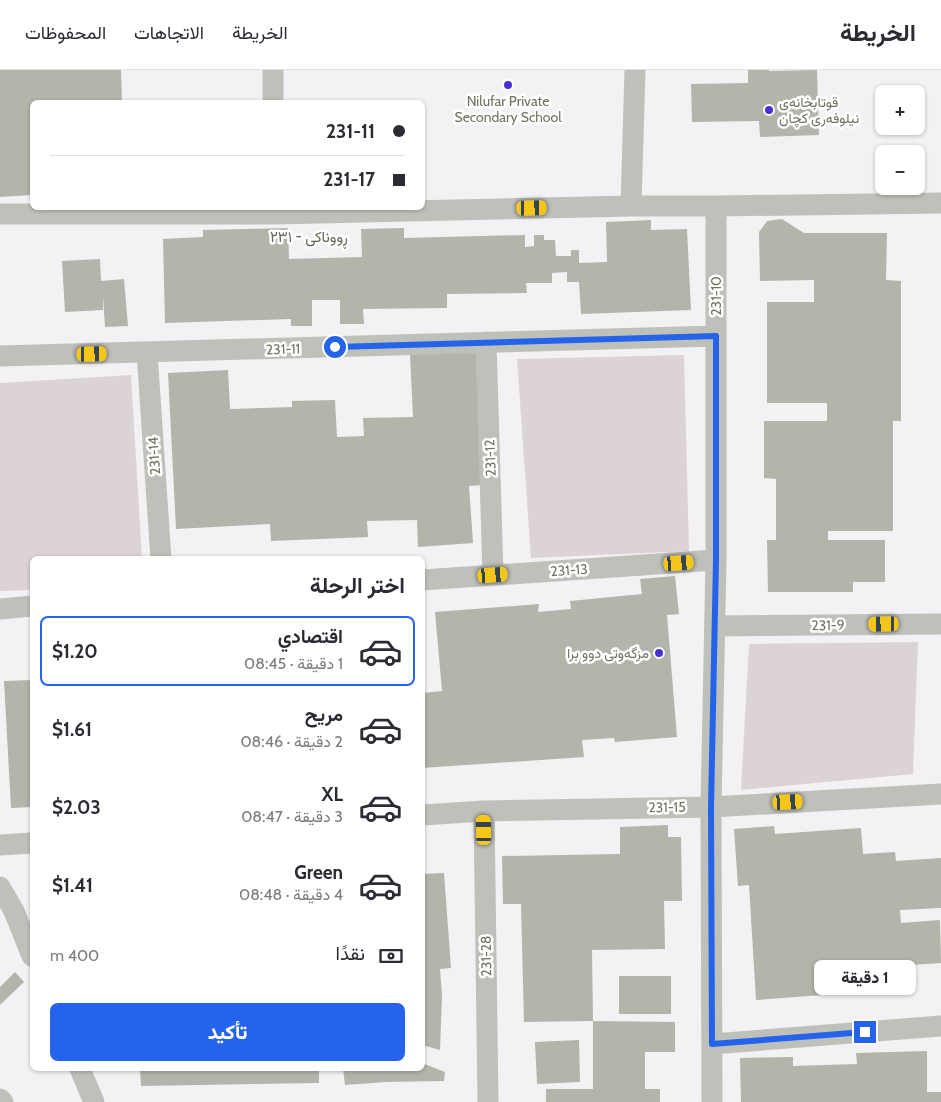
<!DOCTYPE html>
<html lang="ar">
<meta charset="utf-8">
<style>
body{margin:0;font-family:Cabin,Vazirmatn,sans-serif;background:#f7f7f7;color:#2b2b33;direction:rtl;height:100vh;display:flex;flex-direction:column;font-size:19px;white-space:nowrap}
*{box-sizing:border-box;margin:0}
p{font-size:16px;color:#7c7c81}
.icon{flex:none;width:28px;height:28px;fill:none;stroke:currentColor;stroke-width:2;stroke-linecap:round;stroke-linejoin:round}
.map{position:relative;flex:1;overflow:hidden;direction:ltr}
.side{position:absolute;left:30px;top:486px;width:395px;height:515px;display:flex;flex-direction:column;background:#fff;border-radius:8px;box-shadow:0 1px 4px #0004;direction:rtl}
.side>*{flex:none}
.top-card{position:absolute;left:30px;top:30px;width:395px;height:110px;border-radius:8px;box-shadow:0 1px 4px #0004;direction:rtl;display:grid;align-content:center;height:110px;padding:0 20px;background:#fff}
.fabs{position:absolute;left:875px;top:15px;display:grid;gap:10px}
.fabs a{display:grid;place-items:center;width:50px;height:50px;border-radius:8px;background:#fff;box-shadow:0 1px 4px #0004;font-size:25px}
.end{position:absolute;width:22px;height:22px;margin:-11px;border:6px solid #2563eb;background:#fff;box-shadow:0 0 0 2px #fff}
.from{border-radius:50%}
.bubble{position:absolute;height:35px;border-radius:8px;background:#fff;box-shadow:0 1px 4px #0004;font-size:16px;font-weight:800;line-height:35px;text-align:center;direction:rtl}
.car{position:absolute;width:15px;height:30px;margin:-15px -8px;border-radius:6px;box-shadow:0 0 4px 1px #0007;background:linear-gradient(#f5c518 24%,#345 0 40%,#f5c518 0 76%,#345 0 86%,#f5c518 0)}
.top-card b{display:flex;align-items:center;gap:18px;height:48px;font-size:19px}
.top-card b+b{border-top:1px solid #e1e1e2}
.top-card i{width:12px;height:12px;background:#2b2b33}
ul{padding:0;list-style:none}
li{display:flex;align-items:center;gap:15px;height:70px;margin:0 10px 8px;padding:0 10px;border:2px solid transparent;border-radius:8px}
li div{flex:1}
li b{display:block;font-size:19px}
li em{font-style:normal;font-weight:800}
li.current{border-color:#2563eb}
li>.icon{width:45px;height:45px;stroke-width:1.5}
h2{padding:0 20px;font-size:22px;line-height:60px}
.pay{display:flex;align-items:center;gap:12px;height:55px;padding:0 20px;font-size:19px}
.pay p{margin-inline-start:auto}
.action{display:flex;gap:10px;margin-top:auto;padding:10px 20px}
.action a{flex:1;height:58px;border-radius:8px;background:#2563eb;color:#fff;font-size:20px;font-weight:800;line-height:58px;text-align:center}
header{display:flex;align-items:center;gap:30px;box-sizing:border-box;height:70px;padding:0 25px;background:#fff;border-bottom:1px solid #e1e1e2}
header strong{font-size:24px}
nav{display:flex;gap:28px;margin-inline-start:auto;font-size:18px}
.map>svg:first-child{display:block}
.green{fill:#dbd3d7}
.building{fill:#b2b5aa}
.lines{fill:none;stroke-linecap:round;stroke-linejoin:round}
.street{stroke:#bec1b9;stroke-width:21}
.route{stroke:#2563eb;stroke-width:6}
.poi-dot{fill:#4731d5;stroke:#fff;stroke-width:2}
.labels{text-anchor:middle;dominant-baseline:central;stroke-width:5;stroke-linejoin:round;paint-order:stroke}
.poi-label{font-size:14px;fill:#6d755e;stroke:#fff}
.street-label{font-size:14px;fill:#6d755e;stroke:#fff}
.neighbourhood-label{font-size:15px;fill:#5f6653;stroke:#fff}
</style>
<header>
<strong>الخريطة</strong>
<nav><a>الخريطة</a><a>الاتجاهات</a><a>المحفوظات</a></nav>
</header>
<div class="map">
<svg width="941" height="1032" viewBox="0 0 941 1032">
<rect width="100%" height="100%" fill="#f4f1f5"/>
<path class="green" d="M684,285L689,481L531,488L517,289Z
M131,305L142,489H32V520L0,521V313Z
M918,572L913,704L741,720L749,574Z"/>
<path class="building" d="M0,0H121L122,32H32V125L0,127Z
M748,0H769V1L817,0L819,65L760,67L759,51L692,52L691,14L748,13Z
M782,149L804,163H887L886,210L901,211V351H893V461H828V470H885V512H853V522H768L767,470H776V409L764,408V351H827V333H767V232H814V210L760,211L759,162L767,151Z
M651,150V160L687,159L691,240L581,244L579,212H567V202L552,203V213H526L527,223L447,224V238L363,239L364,254H340V230H312V256H291V249L165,253L163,169L203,167V160L288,158L289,189L362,187L361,159L404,158V168L525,165V177L534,176V165H544V170H555L556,186H571V180H579V193L607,192L606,152Z
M100,189L101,211L124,209L128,256L105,257L103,226V240L65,242L62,191Z
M476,281L482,415L469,416L473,473L418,477L417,450L367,451L368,467L271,471L270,454L176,459L168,303L228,300L230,339L292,337V331L335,330L337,367L364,366L363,348L413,347L410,284Z
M675,506L679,544L667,545L677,667L615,672L614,668L582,670L584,687L422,698V623L442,621L435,542L539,534L538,542L571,539L570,531L642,524L640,509Z
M32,610V737L11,738L4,611Z
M668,755V767H681L682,831H664L665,879L592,880L593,951L675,952V982H645V1019H660V1032H546V1019H593V951L524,952L521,834H503L502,786L620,784V757Z
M774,756L775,764L861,758L863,784L895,782L896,791L941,788V838L900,840L901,853L940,850L941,893L834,900L836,924L756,930L749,815L738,816L734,759Z
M444,803L451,898L440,899L442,926L440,980L422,975V804Z
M15,902L24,912L0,935V917Z
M619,906H671V944H619Z
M579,970L580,1012L537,1014L535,972Z
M927,981V1022H941V1032H741L740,988L793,987V996L857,994L856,983Z
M422,993L445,1002L444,1011L386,1012L345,1015L343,999H422Z
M140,999H319V1013L141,1016Z"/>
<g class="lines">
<path class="street" d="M273,0V32
M631,136L635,0
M0,144H274L631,136H716L941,133
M486,272L493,505
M147,283L161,489
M0,286L716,266
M422,510L716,490
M0,539L32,536
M715,556L941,554
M484,741L488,1032
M422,745L484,741L711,737L941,724
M0,775L32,773
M0,817L14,841L32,886
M712,974L941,956
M80,999L94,1032
M0,1029L3,1032
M712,1032L711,737L716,490V136"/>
</g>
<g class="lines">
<path class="route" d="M335,277L716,266V490L711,737L712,974L865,962"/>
</g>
<g class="poi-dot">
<circle cx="508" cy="15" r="5"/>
<circle cx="769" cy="40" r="5"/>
<circle cx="659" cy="583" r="5"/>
</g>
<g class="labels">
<g class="poi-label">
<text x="508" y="31">Nilufar Private<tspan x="508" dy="16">Secondary School</tspan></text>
<text x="779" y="32" text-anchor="start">قوتابخانەی<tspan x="779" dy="16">نیلوفەری کچان</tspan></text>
<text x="649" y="583" text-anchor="end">مزگەوتی دوو برا</text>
</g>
<g class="street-label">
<text transform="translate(716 226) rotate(-90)">231-10</text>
<text transform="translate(283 279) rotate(-2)">231-11</text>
<text transform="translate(154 386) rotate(-94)">231-14</text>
<text transform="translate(490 388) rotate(-92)">231-12</text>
<text transform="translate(569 500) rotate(-4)">231-13</text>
<text transform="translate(828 555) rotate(-1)">231-9</text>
<text transform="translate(667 737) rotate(-1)">231-15</text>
<text transform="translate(486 886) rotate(-91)">231-28</text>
</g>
<g class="neighbourhood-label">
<text x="309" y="167">ڕووناکی - ٢٣١</text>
</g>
</g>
</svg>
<div class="fabs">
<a>+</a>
<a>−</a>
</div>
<i class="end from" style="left:335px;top:277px"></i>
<i class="end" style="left:865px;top:962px"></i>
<div class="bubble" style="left:814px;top:890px;width:102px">1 دقيقة</div>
<i class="car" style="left:532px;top:138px;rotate:89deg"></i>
<i class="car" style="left:92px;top:284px;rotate:89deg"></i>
<i class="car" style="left:679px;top:493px;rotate:86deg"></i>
<i class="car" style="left:493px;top:505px;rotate:86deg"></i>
<i class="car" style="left:884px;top:554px;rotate:269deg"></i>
<i class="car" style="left:788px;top:732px;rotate:87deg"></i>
<i class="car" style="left:484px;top:760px;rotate:359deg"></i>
<div class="top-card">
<b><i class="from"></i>231-11</b>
<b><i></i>231-17</b>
</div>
<section class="side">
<h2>اختر الرحلة</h2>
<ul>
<li class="current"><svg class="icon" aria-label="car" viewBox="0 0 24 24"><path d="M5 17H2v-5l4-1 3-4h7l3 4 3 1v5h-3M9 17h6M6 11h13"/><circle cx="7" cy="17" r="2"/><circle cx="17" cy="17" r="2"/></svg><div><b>اقتصادي</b><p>1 دقيقة · 08:45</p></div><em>$1.20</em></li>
<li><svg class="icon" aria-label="car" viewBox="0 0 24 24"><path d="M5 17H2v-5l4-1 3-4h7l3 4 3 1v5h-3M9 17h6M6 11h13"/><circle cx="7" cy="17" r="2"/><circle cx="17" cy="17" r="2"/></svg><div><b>مريح</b><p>2 دقيقة · 08:46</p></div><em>$1.61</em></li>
<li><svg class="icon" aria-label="car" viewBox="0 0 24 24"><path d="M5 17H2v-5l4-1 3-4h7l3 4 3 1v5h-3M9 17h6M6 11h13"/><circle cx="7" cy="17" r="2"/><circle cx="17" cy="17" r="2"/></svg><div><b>XL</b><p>3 دقيقة · 08:47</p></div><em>$2.03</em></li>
<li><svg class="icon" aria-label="car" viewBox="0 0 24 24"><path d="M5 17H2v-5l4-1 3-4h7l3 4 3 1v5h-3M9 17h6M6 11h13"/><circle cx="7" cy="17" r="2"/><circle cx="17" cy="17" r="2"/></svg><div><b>Green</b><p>4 دقيقة · 08:48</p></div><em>$1.41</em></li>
</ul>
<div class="pay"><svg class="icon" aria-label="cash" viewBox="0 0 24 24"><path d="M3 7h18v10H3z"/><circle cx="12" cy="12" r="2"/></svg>نقدًا<p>400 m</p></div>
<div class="action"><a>تأكيد</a></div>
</section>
</div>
